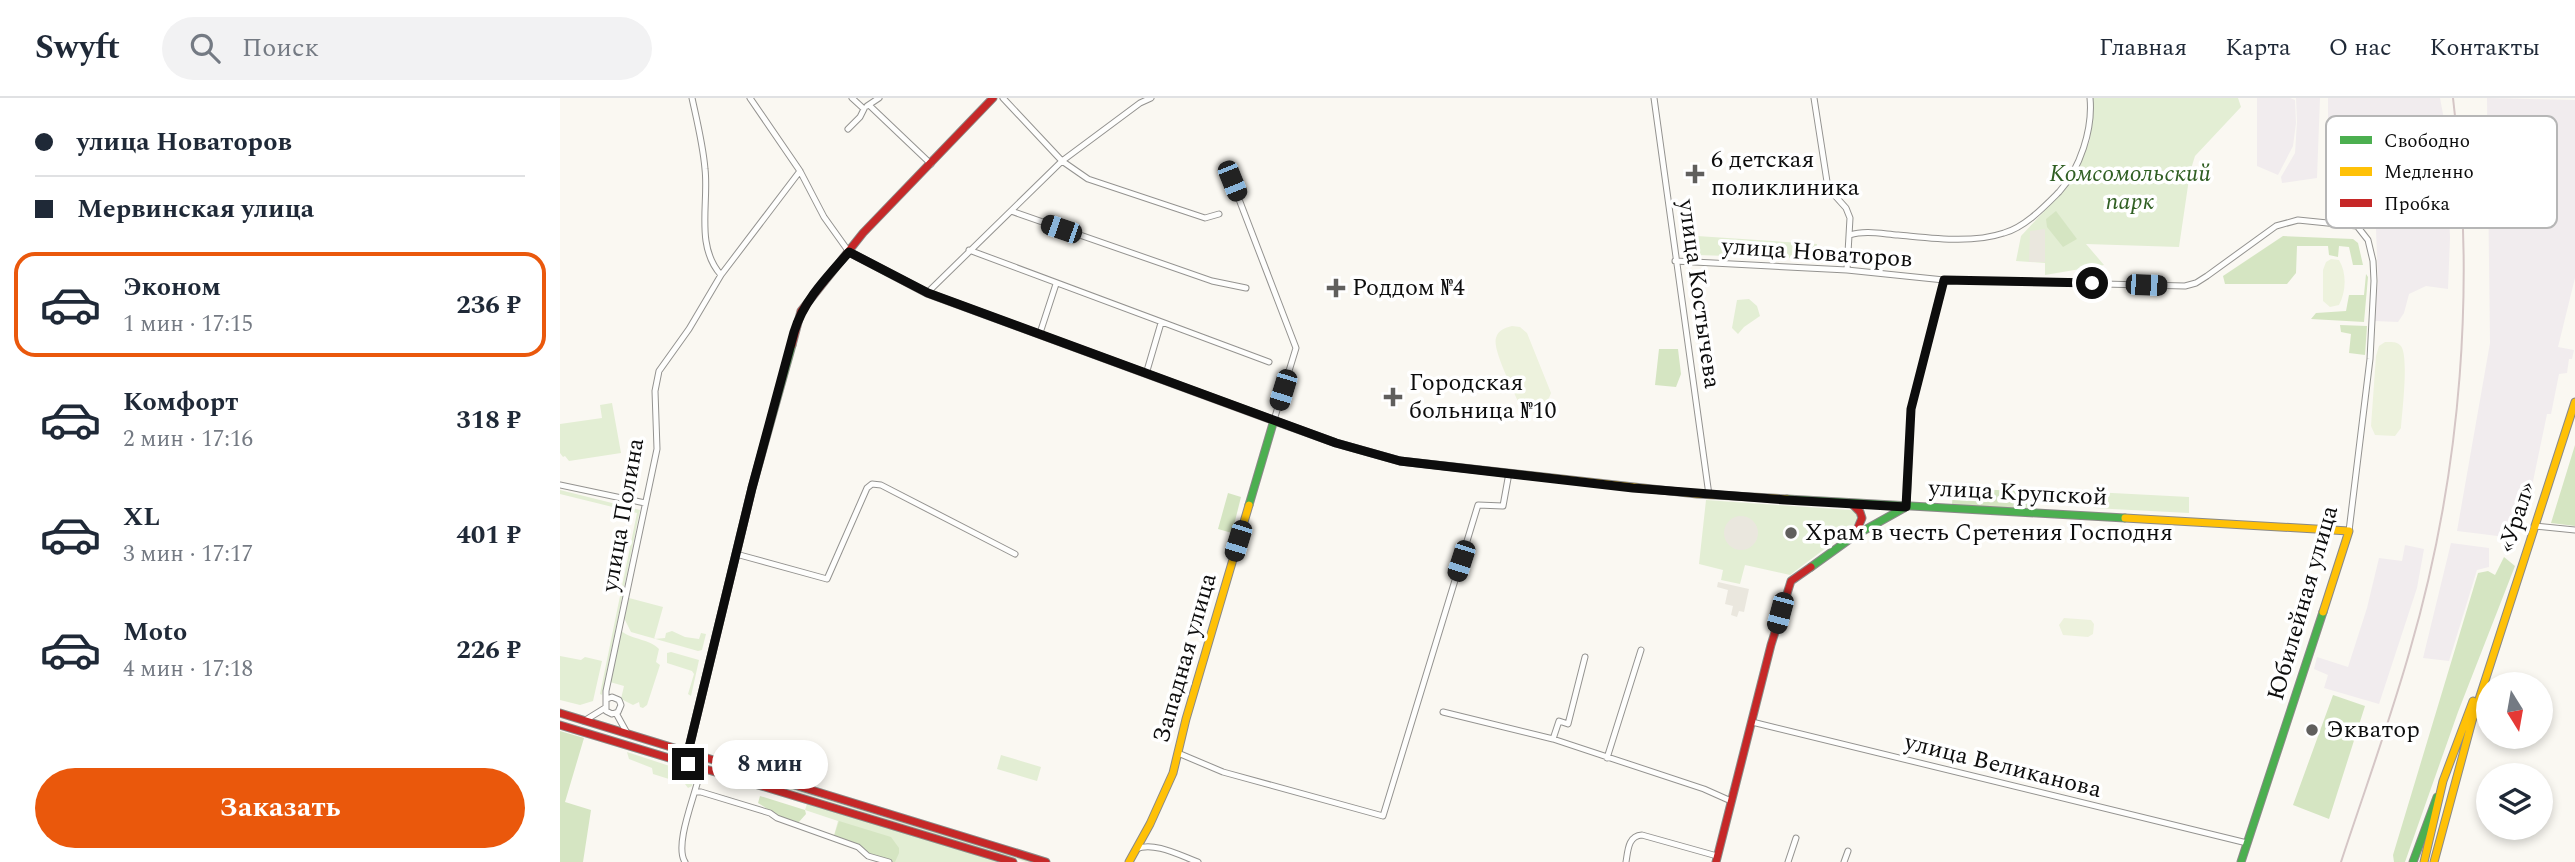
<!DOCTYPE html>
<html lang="ru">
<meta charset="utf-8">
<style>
body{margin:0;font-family:Spectral,serif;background:#f2f2f3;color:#1f2937;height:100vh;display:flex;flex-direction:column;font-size:26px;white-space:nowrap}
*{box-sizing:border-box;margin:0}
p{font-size:23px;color:#747a83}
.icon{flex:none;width:38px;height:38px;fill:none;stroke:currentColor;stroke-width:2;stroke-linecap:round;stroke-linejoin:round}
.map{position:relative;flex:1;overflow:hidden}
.side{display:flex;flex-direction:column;background:#fff;width:560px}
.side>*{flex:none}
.hud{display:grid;align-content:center;height:154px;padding:0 35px;background:#fff}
.needle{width:46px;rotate:169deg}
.controls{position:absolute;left:1916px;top:574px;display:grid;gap:14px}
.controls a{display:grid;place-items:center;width:77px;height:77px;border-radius:50%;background:#fff;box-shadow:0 4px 10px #0003;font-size:35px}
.end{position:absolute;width:32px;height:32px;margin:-16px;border:9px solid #0d0d0d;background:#fff;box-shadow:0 0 0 4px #fff}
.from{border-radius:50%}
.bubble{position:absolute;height:49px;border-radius:24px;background:#fff;box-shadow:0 4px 10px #0003;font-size:23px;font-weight:700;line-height:49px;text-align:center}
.car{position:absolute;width:21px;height:42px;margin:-21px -10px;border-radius:9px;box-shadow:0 0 5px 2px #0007;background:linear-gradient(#222 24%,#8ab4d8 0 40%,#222 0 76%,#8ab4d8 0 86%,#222 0)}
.hud b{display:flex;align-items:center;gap:24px;height:66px;font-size:26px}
.hud b+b{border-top:2px solid #e0e1e3}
.hud i{width:18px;height:18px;background:#1f2937}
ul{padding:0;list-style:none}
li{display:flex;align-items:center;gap:21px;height:105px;margin:0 14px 10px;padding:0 21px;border:4px solid transparent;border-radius:21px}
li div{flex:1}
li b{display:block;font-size:26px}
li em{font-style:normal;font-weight:700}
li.selected{border-color:#ea580c}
li>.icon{width:63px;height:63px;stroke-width:1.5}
.primary-button{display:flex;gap:14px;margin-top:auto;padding:14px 35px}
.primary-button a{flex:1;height:80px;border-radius:42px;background:#ea580c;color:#fff;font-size:28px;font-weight:700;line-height:80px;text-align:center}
header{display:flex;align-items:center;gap:42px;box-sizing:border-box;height:98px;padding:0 35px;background:#fff;border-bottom:2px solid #e0e1e3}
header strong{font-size:33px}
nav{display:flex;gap:38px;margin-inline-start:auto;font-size:24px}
.search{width:490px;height:63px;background:#f2f2f3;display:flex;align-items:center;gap:18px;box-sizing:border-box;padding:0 24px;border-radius:38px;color:#747a83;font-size:26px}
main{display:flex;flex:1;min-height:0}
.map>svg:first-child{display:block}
.industrial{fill:#f1ecee}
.green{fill:#e3eed4}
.forest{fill:#d5e5c2}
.pitch{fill:#edf2dd}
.plaza{fill:#eae7de}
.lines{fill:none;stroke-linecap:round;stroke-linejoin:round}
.street-casing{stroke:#949390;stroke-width:7}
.fast-casing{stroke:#8a8987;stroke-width:9}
.slow-casing{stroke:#8a8987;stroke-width:9}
.jam-casing{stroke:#8a8987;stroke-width:9}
.street{stroke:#fefefd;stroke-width:5}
.fast{stroke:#4caf50;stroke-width:7}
.slow{stroke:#ffc107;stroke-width:7}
.jam{stroke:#c62828;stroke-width:7}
.rail{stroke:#d5c6c6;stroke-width:2}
.route{stroke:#0d0d0d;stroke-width:9}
.poi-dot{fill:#605f5d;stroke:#fff;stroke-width:2.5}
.labels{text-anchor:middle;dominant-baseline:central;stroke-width:7;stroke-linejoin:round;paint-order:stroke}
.poi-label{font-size:24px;fill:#0d0d0d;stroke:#fff;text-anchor:start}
.park-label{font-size:24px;font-style:italic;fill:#305f23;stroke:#fff}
.street-label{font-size:24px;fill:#0d0d0d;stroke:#fff}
.key{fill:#fff;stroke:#b6b6b6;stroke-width:2}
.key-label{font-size:19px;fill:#0d0d0d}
</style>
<header>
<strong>Swyft</strong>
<div class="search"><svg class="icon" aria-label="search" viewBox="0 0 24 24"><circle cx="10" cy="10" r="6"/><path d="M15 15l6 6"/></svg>Поиск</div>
<nav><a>Главная</a><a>Карта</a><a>О нас</a><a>Контакты</a></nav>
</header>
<main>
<section class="side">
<div class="hud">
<b><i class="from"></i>улица Новаторов</b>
<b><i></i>Мервинская улица</b>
</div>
<ul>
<li class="selected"><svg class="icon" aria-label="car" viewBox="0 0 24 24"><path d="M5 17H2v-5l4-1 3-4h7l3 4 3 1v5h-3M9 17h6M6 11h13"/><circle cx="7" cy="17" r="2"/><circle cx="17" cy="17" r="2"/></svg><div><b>Эконом</b><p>1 мин · 17:15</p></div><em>236 ₽</em></li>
<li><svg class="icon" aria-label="car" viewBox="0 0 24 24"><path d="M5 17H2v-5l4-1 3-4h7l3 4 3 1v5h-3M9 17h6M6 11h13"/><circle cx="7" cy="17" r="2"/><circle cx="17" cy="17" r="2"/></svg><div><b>Комфорт</b><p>2 мин · 17:16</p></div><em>318 ₽</em></li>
<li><svg class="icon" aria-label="car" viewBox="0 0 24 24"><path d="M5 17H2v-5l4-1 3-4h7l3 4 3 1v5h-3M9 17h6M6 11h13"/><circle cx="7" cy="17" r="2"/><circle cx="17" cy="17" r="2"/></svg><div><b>XL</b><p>3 мин · 17:17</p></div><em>401 ₽</em></li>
<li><svg class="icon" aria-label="car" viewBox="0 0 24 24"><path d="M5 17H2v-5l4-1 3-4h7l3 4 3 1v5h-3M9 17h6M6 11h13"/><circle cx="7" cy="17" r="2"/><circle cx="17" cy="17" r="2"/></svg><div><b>Moto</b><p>4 мин · 17:18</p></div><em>226 ₽</em></li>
</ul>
<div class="primary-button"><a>Заказать</a></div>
</section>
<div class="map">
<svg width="2015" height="764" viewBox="0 0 2015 764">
<rect width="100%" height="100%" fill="#faf8f2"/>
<path class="industrial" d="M1697,0H1730L1735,2L1736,25L1733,48L1718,77L1697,68Z
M1736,0H1760L1757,80L1722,85L1721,79L1735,55L1737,24Z
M1768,0H1880L1886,32L1890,140L1888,191L1866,188L1849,196L1844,215L1838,224L1814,223L1818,183L1812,29L1768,30Z
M1927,0L2015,2V180L1998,249L2014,252L2012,261H2009L2007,275L1999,276L1991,316H1987L1965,422L1956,432L1954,440L1897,433L1930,245Z
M1891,445L1929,450V469L1917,472L1889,563L1863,560Z
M1845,447L1864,451L1857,490L1819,606L1764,590L1768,577L1754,571L1757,559L1788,569L1807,510L1819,460L1842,463Z"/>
<path class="green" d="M1533,0H1678L1681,9L1635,58L1630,74L1619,149L1526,146L1544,167L1485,177V165L1456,163L1461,138L1512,83L1530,42Z
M1137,138L1257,146L1256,161L1138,157Z
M1189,201L1197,208L1200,218L1184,229L1178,236L1172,230L1177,202Z
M52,305L61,355L9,363L5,358L3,359L0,355V326L42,320L40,307Z
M0,392L80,412L42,597L40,596L77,415L0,396Z
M1533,394L1629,399V415L1533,410Z
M1146,402L1290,412L1295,413L1298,421L1295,428L1230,477L1185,467L1180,486L1161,482L1163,472L1139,466Z
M69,500L103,509L94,541L105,540L106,535L112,533L125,539L139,541L141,535L146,536L142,552L138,553L71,534L64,520Z
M61,533C73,542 90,541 99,551L96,564L100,567L87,607L83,610L80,609L79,604L73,607L61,601L64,588L50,584Z
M111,554L139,562L131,598L128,596L134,576L132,573L107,565V555Z
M0,558L21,562L25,559L42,563L33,603L20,607L0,602Z
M67,654L134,676L132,688L128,690L125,686L93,676L92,670L69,661Z
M441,657L481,669L477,683L437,671Z
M136,662L472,764H466Z
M247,706L444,764H329L273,741L278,723L245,712Z"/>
<path class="forest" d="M1496,113L1517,141L1503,149L1487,129L1486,121Z
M1723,138L1793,141L1798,145L1803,167H1793L1789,149L1779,148L1778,159L1769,157L1768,148H1737L1736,175L1727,186H1665L1663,178Z
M1806,176L1808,179L1804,224L1751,221L1756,215L1786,213L1789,197H1804Z
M1780,227L1807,228L1805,257L1789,255L1791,236L1781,234Z
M1099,251H1118L1121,276L1116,289L1095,287Z
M2015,347V428L1991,425Z
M1393,390L1477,394L1476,411L1392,407Z
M668,395L681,399L672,435L658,431Z
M1944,459L1955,468L1898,614L1845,764H1834L1833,757L1918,475L1928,473L1935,477Z
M1773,597L1805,608L1769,721L1733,707Z
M0,633L24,640L5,704L31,712L23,764H0Z
M200,698L245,712L246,716L238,725L220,719L198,705Z
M279,723L331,739L339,750V755L335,764H329L273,741Z"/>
<path class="pitch" d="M1771,161L1779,162C1787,175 1786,194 1779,207L1770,209L1763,203V172L1766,164Z
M952,228L960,229L967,235L991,295C986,310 974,315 960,308C955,295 932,252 936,240C938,232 945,230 952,228Z
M1825,244C1831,244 1837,243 1841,248C1849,259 1842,315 1841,330L1835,338L1815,337L1811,328L1816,258L1819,248Z
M1504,520L1531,522L1534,526L1533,536L1528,539L1503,537L1499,527Z"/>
<path class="plaza" d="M1485,131V164H1469L1470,133Z
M1164 435a17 17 0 1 1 34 0a17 17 0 1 1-34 0Z
M1158,484L1189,491L1184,514L1179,513L1177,519L1171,517L1173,508L1165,506L1168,492L1157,489Z"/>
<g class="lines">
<g class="street-casing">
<path id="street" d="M132,0C137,23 143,47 145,71C149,105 135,148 161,177
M190,0L240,73L264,119L289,154
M443,0L502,63L528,81L645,120L659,116
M1094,0L1149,397
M1254,0L1268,90L1286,110L1290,120L1287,172
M309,7L371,66
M307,8L319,0
M288,31L300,19L304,11L292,0
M672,83L736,250L714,322
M451,113L652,183L686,190
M1290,137C1305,132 1323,136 1338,137C1371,140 1411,146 1444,135C1465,129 1484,109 1499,94C1520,71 1533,31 1530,0
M409,152L709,264
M1115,163L1287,172L1384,182L1625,188L1636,185L1647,178L1716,128L1738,122L1797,128L1808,142L1813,163L1814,183L1810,261L1789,433
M367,195L502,63L580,5L591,0
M480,235L496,186
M586,276L601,225
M0,387L85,405
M1347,409L1351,311L1384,182
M1975,428L2015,432
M176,456L267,481L307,390L312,386L321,387L455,456
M47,601L52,599L59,602L61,607L58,614L52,616L46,613V593L97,351L95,293L99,273L129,231L161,177L240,73
M883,614L993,641L1144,691L1171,703
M56,615L67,635
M24,623L45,610
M1192,624L1687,745
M993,641L999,623L1008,626L1025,559
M618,655L663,674L823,718L918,407L943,408L949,375
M1047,660L1081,552
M135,694H141L210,715L217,720L298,749L308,758L329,764
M576,751C594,743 621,758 638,764
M125,764C114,747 135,698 139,678L131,669
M1066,764C1068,752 1068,738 1082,737L1157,758
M1228,764L1236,740
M1284,764L1288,753"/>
</g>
<g class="fast-casing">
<path id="fast" d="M1227,401L1565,420
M689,407L714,322
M1251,469L1294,438L1344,410
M128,666V654L192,390L232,247
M1681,764L1763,514
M1853,764L1877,699"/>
</g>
<g class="slow-casing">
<path id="slow" d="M715,323L776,345L840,363L1137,396L1227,401
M1565,420L1789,433L1763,514
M569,764L590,726L613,675L626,621L689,407
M1864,764L1883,683L1913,603
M1874,764L1912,623L2015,304"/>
</g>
<g class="jam-casing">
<path id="jam" d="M289,154L367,195L715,323
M232,247L241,213L303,135L433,0
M1292,406L1300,414L1302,420L1296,434
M0,615L486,764
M0,627L453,764
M1156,764L1211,547L1231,483L1251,469"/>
</g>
<use href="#street" class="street"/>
<use href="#fast" class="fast"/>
<use href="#slow" class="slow"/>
<use href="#jam" class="jam"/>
<path class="rail" d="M1781,764C1804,694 1830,623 1850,552C1902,373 1916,185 1893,0"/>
</g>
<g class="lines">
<path class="route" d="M128,666V654L192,390L234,234C244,202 267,179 289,154L368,195L776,345L840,363L1073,390L1226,402L1346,409L1351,311L1384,182L1532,185"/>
</g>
<g class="poi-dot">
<path d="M1131.5 65.5h7v7h7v7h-7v7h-7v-7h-7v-7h7z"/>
<path d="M772.5 179.5h7v7h7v7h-7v7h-7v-7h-7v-7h7z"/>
<path d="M829.5 288.5h7v7h7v7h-7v7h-7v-7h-7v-7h7z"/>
<circle cx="1231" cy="435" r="7"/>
<circle cx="1752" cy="632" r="7"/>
</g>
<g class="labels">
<g class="poi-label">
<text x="1151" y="62">6 детская<tspan x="1151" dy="28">поликлиника</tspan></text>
<text x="792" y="190">Роддом №4</text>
<text x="849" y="285">Городская<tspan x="849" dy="28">больница №10</tspan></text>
<text x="1245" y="435">Храм в честь Сретения Господня</text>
<text x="1766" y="632">Экватор</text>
</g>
<g class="park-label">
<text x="1570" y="76">Комсомольский<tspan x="1570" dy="28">парк</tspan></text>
</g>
<g class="street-label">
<text transform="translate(1257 155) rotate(4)">улица Новаторов</text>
<text transform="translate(1139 196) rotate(82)">улица Костычева</text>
<text transform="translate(1458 395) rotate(3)">улица Крупской</text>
<text transform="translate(63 417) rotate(-80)">улица Полина</text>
<text transform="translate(1957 419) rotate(-72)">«Урал»</text>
<text transform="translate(1743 505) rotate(-74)">Юбилейная улица</text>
<text transform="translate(625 560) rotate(-74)">Западная улица</text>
<text transform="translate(1443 668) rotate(14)">улица Великанова</text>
</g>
</g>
<rect x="1766" y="18" width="231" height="112" rx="10" class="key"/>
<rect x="1780" y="38" width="32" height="8" fill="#4caf50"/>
<rect x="1780" y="69" width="32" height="9" fill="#ffc107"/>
<rect x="1780" y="101" width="32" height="8" fill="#c62828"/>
<g class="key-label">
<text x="1824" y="49">Свободно</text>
<text x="1824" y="80">Медленно</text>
<text x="1824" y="112">Пробка</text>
</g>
</svg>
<div class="controls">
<a><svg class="needle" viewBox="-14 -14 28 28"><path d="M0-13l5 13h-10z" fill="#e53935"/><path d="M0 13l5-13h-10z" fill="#747a83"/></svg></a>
<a><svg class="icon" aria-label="layers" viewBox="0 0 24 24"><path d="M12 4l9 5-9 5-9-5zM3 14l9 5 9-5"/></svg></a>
</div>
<i class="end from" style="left:1532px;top:185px"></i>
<i class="end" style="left:128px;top:666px"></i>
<div class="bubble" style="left:152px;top:642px;width:116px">8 мин</div>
<i class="car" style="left:672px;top:83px;rotate:158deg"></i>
<i class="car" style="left:501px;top:131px;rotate:289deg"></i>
<i class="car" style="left:1586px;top:187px;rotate:92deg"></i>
<i class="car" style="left:723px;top:292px;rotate:197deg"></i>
<i class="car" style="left:678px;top:443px;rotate:197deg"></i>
<i class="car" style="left:901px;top:463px;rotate:198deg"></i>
<i class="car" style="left:1220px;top:515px;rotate:195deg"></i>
</div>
</main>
